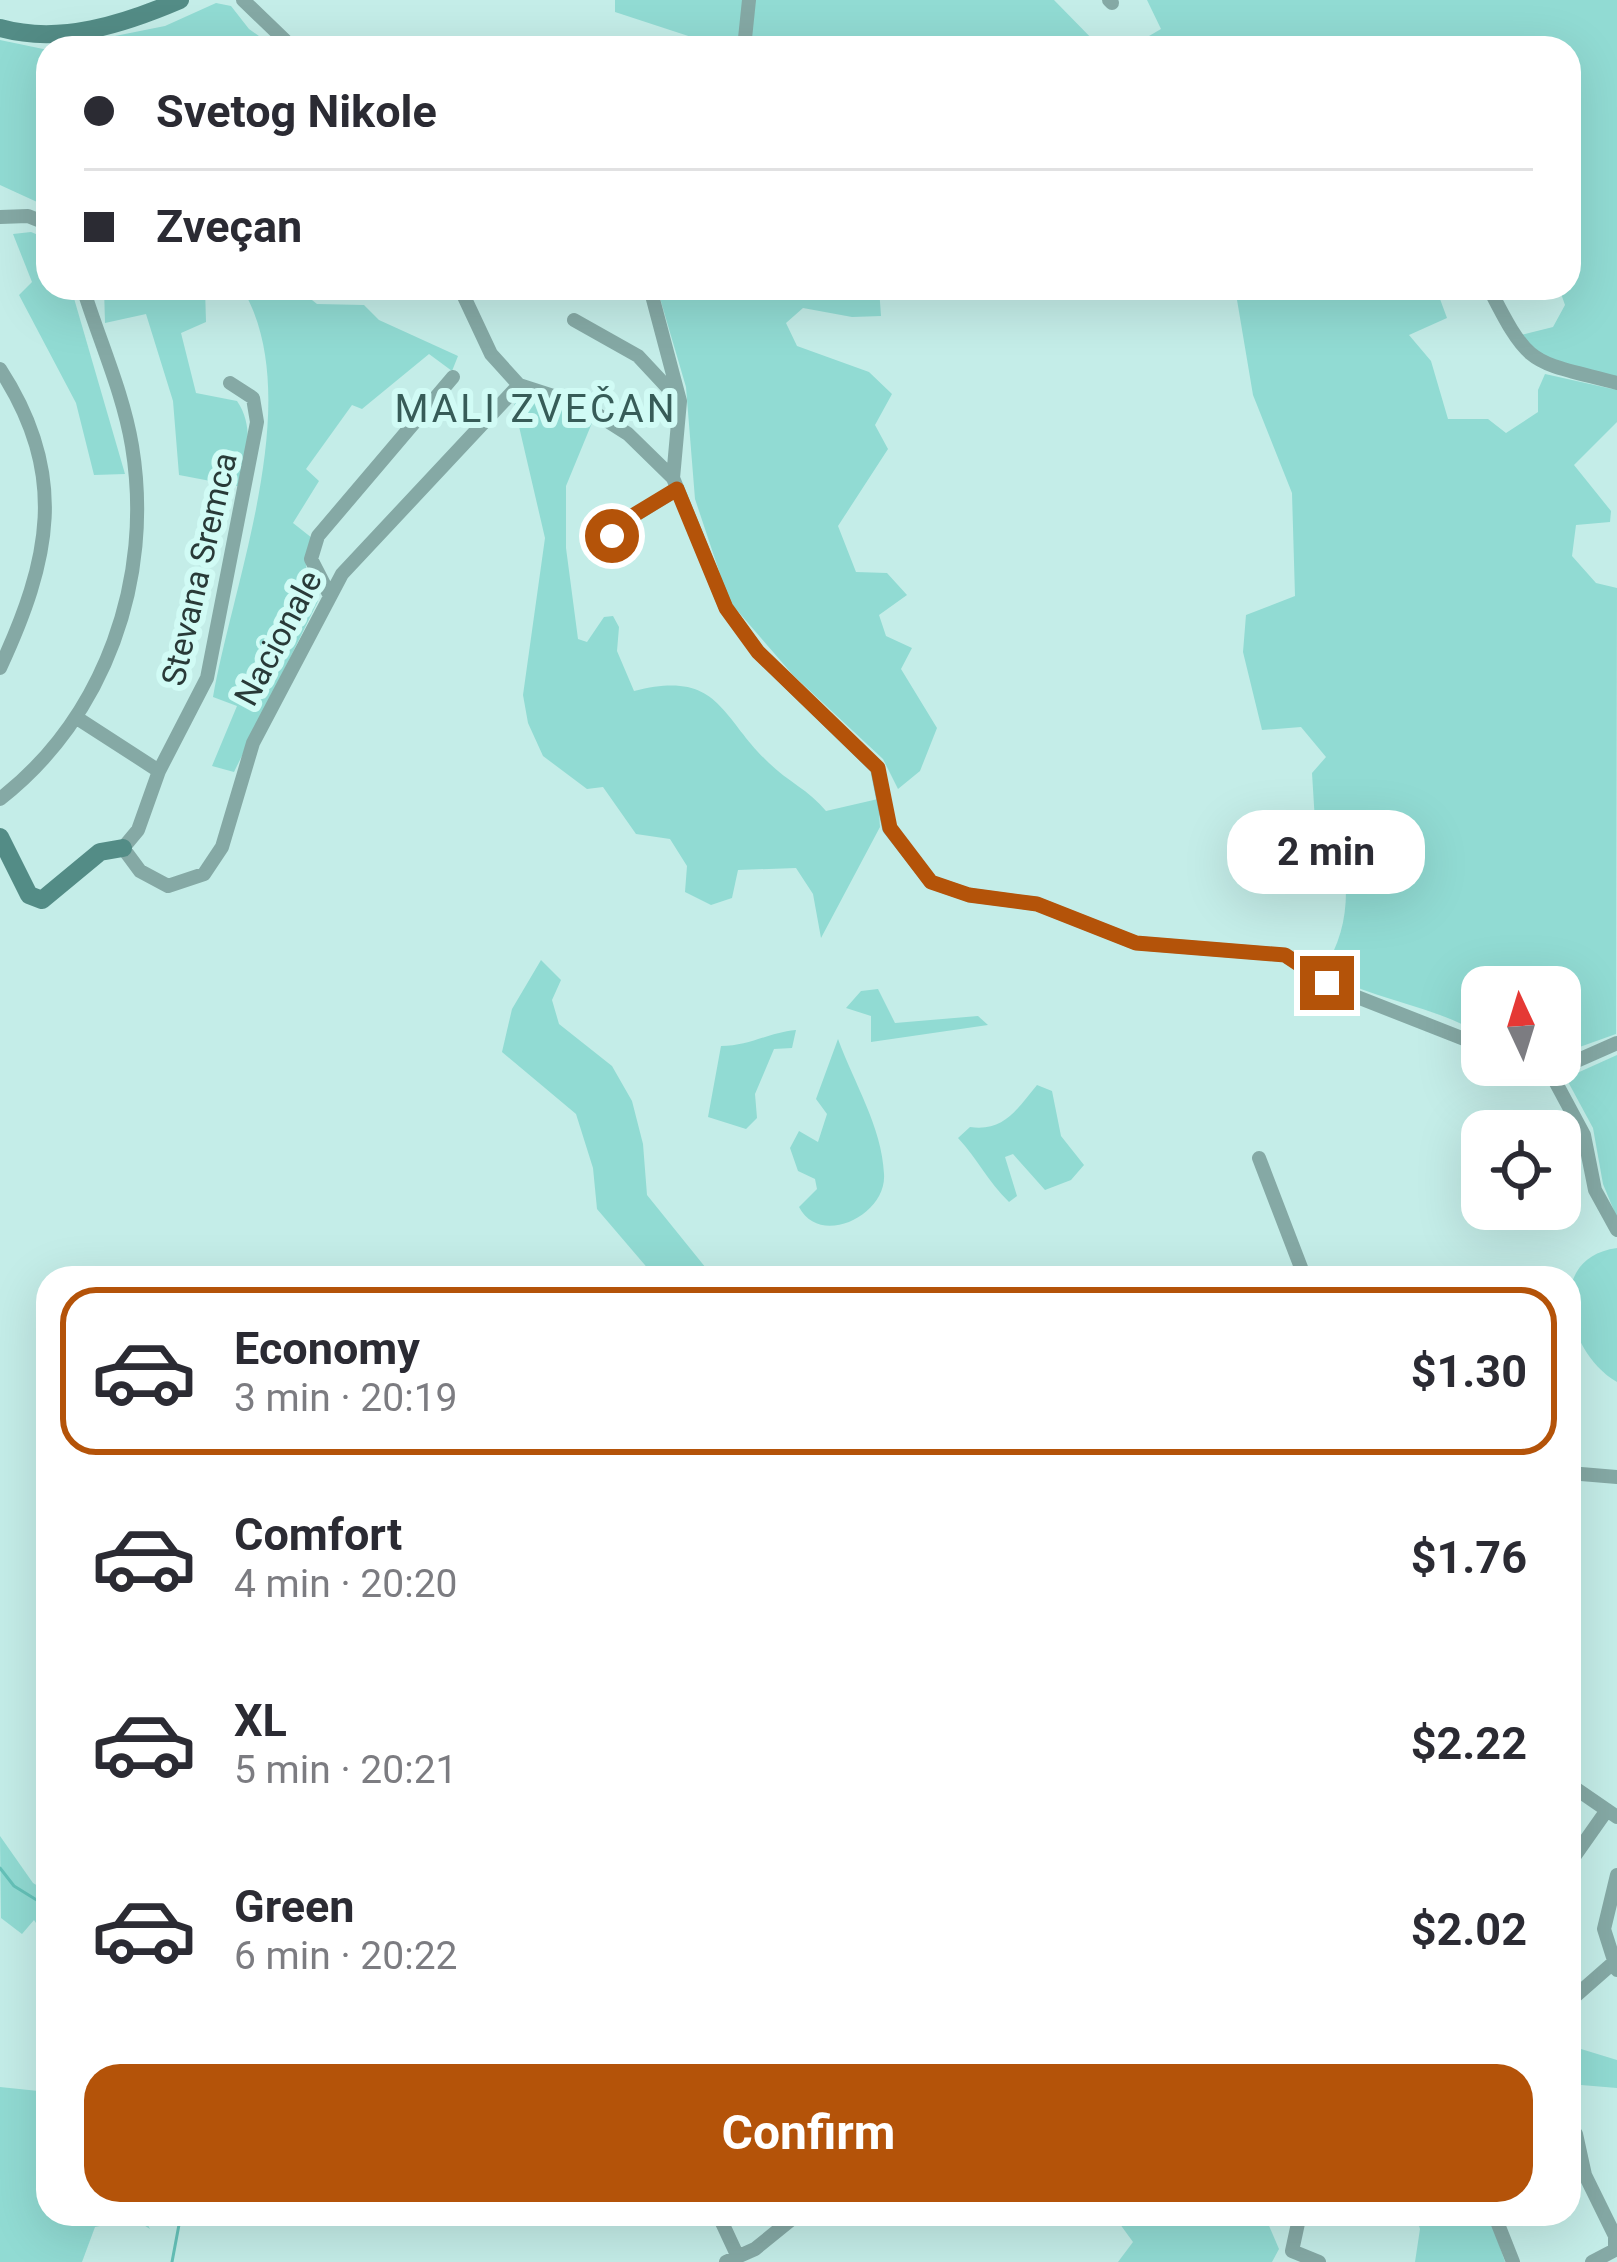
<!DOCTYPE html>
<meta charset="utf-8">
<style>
body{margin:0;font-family:Roboto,sans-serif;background:#f2f2f3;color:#2b2b33;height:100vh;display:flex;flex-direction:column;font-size:45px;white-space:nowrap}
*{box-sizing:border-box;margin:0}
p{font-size:39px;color:#7c7c81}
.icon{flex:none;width:66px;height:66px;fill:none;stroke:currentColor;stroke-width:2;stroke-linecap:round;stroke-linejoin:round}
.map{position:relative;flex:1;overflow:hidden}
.side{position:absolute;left:36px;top:1266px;width:1545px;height:960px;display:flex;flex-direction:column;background:#fff;border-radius:36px;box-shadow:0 12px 48px #0002}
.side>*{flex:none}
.guide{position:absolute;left:36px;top:36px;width:1545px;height:264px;border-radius:36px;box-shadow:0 12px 48px #0002;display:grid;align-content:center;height:264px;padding:0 48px;background:#fff}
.needle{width:78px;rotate:356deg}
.buttons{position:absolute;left:1461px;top:966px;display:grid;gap:24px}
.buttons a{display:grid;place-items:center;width:120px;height:120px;border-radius:24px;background:#fff;box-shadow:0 12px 48px #0002;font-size:60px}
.end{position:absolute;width:54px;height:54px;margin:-27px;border:15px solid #b45309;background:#fff;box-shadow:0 0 0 6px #fff}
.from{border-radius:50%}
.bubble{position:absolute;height:84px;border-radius:36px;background:#fff;box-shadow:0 12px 48px #0002;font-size:39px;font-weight:700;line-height:84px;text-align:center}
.guide b{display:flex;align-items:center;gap:42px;height:114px;font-size:45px}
.guide b+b{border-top:3px solid #e1e1e2}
.guide i{width:30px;height:30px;background:#2b2b33}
ul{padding:21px 0 0;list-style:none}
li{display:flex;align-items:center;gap:36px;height:168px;margin:0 24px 18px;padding:0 24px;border:6px solid transparent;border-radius:36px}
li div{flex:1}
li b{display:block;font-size:45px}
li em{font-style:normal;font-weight:700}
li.on{border-color:#b45309}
li>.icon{width:108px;height:108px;stroke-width:1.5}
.action{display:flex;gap:24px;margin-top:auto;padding:24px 48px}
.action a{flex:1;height:138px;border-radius:36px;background:#b45309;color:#fff;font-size:48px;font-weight:700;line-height:138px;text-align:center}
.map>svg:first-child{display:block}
.green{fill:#91dbd3}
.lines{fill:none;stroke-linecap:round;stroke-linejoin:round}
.stream{stroke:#65c2b9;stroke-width:3}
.street{stroke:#85a9a5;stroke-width:14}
.secondary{stroke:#538c86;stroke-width:18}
.route{stroke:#b45309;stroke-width:15}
.labels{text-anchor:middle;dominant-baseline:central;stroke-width:12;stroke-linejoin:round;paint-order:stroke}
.street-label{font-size:33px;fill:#293a38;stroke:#d1fbf5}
.quarter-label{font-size:39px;letter-spacing:3px;fill:#375c58;stroke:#d1fbf5}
</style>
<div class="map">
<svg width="1617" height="2262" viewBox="0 0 1617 2262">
<rect width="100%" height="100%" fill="#c4ede8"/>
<path class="green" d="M615,0H1054L1101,48H725L615,12Z
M1147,0H1617V377C1584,368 1542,365 1521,335L1553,327L1565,305L1559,288H1569V272L1576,267L1569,258V48H1102L1132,46L1161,29Z
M216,3L231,6L249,29L276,48H55L165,26Z
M0,40L48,50V207L0,185Z
M31,232L48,239V288H71L125,474L94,475L76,403L19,295L32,282L13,234Z
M104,288H205L206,322L181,333L196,393L237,401C255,427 246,457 242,487L179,475L173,401L146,314L105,323Z
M242,288H297L317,304L364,305L379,320L458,356L452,371L429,354L362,409L352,405L306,469L319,481L293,523L312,538C299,565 309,575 318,601L234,772L212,766L237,706L213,697C234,578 307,397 242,288Z
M657,288H879L881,316L852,317L803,308L786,323L797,346L869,372L892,394L875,425L888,449L838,526L856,572L887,573L907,595L879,615L886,636L912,648L901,669L937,728L920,771L898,789L883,759L793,675L729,601L695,499L686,387Z
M1235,288H1445L1440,299L1447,318L1409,335L1431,361L1448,419H1488L1506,433L1538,412V390L1545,374L1617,390V422L1574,465L1611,511L1610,522L1576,525L1572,556L1596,583L1617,588L1616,1034L1560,1054V987H1482V1035C1432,1004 1373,1001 1323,971C1339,945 1346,921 1346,891L1318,870L1312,773L1326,757L1301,727L1262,730L1243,652L1246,615L1295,596L1292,493L1253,395Z
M531,394L594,418L566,486V548L578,639L587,642L604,617L613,616L619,627L617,651L634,691C720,669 720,717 769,763C787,781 809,790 826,811L878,799L880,827L821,938L813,894L796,868L738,870L732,898L711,905L685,892L687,866L670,839L636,834L603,787L587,789L543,756L528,723L523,695L545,538L514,405L520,396Z
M541,960L561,980L552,1000L559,1024L612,1066L632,1101L643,1144L647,1195L714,1278H656L597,1209L593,1168L576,1114L502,1052L512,1009Z
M878,989L895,1023L978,1016L988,1025L871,1042V1016L846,1008L861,991Z
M796,1030L792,1048L774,1049L755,1094L757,1118L746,1129L708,1117L721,1046C749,1046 767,1033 796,1030Z
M838,1039C854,1083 882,1127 884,1174C887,1215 820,1248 799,1207L817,1189L815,1179L798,1171L790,1148L799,1131L818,1142L827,1114L816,1099Z
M1617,1055V1218L1603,1184L1593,1128L1566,1078Z
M1037,1085L1052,1091L1061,1136L1084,1165L1071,1180L1045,1190L1013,1154L1005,1157L1017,1196L1009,1202C987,1181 978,1159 958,1138L970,1127C1004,1132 1017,1109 1037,1085Z
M1617,1248V1382C1566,1352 1543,1258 1617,1248Z
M0,1836L33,1883L48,1892V1941L34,1920L22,1934L1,1918Z
M1569,2034L1581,2049L1617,2060V2088L1569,2084Z
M0,2087L48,2092V2214H142L150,2229L134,2219L95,2227L82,2262H0Z
M1120,2214H1264L1279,2249L1272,2262H1118L1133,2242L1117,2220Z
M1415,2214H1489L1505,2262H1415L1420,2229Z"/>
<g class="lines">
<path class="stream" d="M0,1868L14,1886L48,1907
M172,2262L181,2214"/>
<path class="street" d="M243,0L293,48
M1109,0L1112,3
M744,48L749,0
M0,217L28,216L48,224
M460,288L491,354L519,385
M650,288L680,401L673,478
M1489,288C1530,369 1530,360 1617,383
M574,320L638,356L680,401
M0,369C69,475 50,560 0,668
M230,383L253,398L257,422L207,678L159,771L138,830L123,848L140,871L168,886L204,874L222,847L253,743L342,574L519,385
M519,385L584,406L628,434L673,478L726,608L759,653L877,768L889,828L931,882L969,895L1037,904L1136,943L1284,955L1347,993L1482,1046
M604,552L624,522L677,489
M330,596L311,559L318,536L453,377
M77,718L159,771
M0,799C105,717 154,579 132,446C123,392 99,340 83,288
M1536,1065L1574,1062L1617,1043
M1548,1068L1584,1135L1595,1190L1617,1230
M1259,1158L1305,1278
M1569,1473L1617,1477
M1569,1784L1617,1817
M1569,1864L1607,1810
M1617,1875L1604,1929L1617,1970
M1572,1999L1613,1963
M1576,2134L1585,2175L1615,2236V2250L1592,2262
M718,2214L738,2257
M1300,2214L1292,2251L1319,2262
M1494,2214L1513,2262
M726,2262L755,2249L798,2214"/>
<path class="secondary" d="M0,28C60,45 124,24 180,0
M0,837L29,895L42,900L100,852L123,848"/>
</g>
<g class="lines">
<path class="route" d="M612,536L624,521L677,489L726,608L758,652L878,768L890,828L931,882L969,895L1037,904L1136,943L1285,955L1327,983"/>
</g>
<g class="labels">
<g class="street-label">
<text transform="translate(199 569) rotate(-77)">Stevana Sremca</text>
<text transform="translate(278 638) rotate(-62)">Nacionale</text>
</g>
<g class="quarter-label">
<text x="536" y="409">MALI ZVEČAN</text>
</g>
</g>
</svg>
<div class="buttons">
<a><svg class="needle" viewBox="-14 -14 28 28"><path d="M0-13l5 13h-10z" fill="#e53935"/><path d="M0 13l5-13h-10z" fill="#7c7c81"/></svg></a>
<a><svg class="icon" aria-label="locate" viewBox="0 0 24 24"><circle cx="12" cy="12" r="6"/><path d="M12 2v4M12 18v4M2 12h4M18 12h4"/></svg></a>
</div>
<i class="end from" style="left:612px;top:536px"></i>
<i class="end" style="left:1327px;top:983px"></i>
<div class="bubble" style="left:1227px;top:810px;width:198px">2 min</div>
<div class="guide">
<b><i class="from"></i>Svetog Nikole</b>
<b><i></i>Zveçan</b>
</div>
<section class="side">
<ul>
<li class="on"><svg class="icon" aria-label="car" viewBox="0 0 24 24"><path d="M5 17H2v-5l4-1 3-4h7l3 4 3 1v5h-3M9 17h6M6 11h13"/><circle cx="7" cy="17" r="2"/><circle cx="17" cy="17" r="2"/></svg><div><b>Economy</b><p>3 min · 20:19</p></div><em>$1.30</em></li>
<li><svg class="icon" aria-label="car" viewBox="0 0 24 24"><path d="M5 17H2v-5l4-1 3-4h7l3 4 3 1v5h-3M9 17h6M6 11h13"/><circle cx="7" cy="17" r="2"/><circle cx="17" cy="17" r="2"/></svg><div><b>Comfort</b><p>4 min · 20:20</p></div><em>$1.76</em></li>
<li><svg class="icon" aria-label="car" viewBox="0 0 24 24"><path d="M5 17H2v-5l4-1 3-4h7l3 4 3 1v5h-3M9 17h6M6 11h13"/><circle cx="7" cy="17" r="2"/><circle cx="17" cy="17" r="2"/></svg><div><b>XL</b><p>5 min · 20:21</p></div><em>$2.22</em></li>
<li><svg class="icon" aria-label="car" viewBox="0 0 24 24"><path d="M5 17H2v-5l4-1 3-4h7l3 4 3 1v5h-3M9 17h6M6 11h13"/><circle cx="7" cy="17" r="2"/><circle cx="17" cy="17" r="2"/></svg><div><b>Green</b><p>6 min · 20:22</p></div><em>$2.02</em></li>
</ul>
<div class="action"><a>Confirm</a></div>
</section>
</div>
